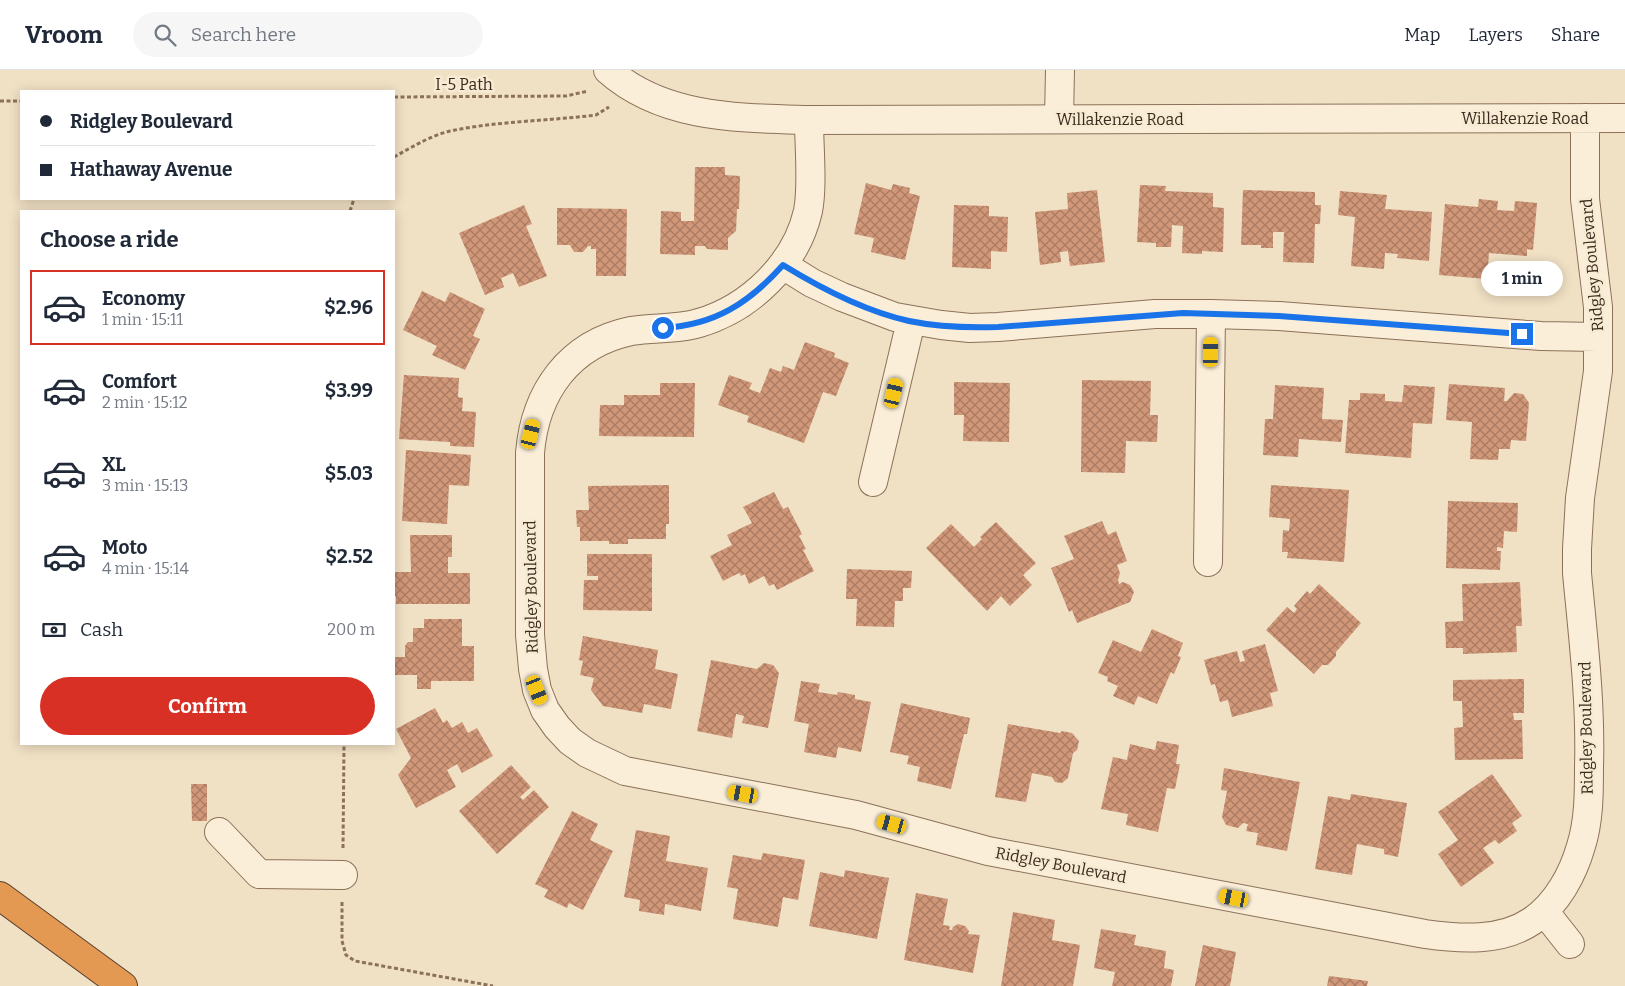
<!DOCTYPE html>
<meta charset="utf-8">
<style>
body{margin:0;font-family:Bitter,serif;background:#f6f6f7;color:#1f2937;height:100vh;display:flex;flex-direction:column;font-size:19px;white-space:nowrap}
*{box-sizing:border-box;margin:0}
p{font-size:16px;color:#747a83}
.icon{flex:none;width:28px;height:28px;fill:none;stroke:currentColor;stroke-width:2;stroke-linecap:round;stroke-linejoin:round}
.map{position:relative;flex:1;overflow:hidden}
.sheet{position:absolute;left:20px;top:140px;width:375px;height:535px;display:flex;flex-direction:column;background:#fff;border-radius:0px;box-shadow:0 2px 12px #0003}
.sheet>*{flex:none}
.guide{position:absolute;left:20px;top:20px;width:375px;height:110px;border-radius:0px;box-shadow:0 2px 12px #0003;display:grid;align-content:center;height:110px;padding:0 20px;background:#fff}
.end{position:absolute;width:22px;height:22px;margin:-11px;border:6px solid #1a73e8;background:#fff;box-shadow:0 0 0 2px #fff}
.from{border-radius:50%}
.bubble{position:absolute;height:35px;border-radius:18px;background:#fff;box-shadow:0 2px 12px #0003;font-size:16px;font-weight:700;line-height:35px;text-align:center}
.car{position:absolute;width:15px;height:30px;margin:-15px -8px;border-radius:6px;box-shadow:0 0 4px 1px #0007;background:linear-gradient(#f5c518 24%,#345 0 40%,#f5c518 0 76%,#345 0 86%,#f5c518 0)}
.guide b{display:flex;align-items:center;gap:18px;height:48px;font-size:19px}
.guide b+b{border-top:1px solid #e0e1e3}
.guide i{width:12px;height:12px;background:#1f2937}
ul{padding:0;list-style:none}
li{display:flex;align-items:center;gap:15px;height:75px;margin:0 10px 8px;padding:0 10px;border:2px solid transparent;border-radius:0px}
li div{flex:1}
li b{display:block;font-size:19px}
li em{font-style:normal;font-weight:700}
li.current{border-color:#d93025}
li>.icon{width:45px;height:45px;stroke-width:1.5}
h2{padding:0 20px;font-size:22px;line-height:60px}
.pay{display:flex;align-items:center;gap:12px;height:55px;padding:0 20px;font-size:19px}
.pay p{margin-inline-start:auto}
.primary-button{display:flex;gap:10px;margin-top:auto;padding:10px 20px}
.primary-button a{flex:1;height:58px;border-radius:30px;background:#d93025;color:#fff;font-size:20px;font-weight:700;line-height:58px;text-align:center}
header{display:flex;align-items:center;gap:30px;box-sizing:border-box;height:70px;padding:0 25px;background:#fff;border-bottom:1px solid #e0e1e3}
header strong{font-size:24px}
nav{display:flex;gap:28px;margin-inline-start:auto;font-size:18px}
.search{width:350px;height:45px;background:#f6f6f7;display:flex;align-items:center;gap:12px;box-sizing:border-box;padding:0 18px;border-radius:28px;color:#747a83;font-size:19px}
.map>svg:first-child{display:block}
.building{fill:url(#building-cross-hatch)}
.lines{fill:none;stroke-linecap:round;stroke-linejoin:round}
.minor-casing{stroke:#8c7159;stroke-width:30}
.highway-casing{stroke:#5a3f2e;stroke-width:30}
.path{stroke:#8c7159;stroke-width:3;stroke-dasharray:4 2.5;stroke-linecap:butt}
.minor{stroke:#faeed8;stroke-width:28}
.highway{stroke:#e39951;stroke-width:28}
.route{stroke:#1a73e8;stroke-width:6}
.labels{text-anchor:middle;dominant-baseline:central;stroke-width:5;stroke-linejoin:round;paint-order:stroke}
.street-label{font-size:16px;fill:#3c2a1e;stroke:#f7ebd4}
</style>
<header>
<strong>Vroom</strong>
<div class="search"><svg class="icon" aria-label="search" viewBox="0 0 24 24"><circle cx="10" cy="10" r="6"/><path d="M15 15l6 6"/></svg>Search here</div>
<nav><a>Map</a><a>Layers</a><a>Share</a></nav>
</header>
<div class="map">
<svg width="1625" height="916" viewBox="0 0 1625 916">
<defs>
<pattern id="building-cross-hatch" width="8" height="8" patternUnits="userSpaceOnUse" patternTransform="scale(1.25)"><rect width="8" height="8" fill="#d09778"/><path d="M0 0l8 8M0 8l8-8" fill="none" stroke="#aa7b62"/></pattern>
</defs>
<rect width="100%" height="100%" fill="#f0e0c4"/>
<path class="building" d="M695,97H725V105L740,106L739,139H737L736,161L728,168V180L707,179L705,176H695V185L660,184L661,141L681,142V151H694Z
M866,113L891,120L893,114L910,118L909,123L920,126L905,190L871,182L874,168L854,164Z
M1140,115L1166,116L1165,121L1213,123V137L1224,138L1223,182L1202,181V184L1182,183L1183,156L1172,155L1171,177H1156V173L1137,172Z
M1097,120L1105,192L1070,196L1068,181L1060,182L1061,192L1040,195L1035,142L1068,139L1067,123Z
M1243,120L1315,122V135H1321L1320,154H1315L1314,193L1283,192L1284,162H1273V178H1261V175H1241Z
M1340,121L1387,125L1385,139L1432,142L1429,191L1397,188L1398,184L1385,183L1384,199L1351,196L1355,147L1338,145Z
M1479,129L1498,131L1497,140L1514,141L1515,131L1537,133L1533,180L1527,179V186L1489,183L1487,209L1439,205L1445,134L1478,137Z
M524,135L532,154L526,156L547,206L519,217L513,203L501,208L504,217L485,225L459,163Z
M954,135L989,136V146L1008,147L1007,182L991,181V199L952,197Z
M557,138L627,139L626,206H596V179H591V176H588L583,182H574L570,175H557Z
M422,221L445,232L450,222L485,239L473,266L480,269L465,300L432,285L437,276L403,260Z
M805,272L835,283L834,287L849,293L836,326L823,322L804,373L747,352L749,346L718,335L729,305L752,313L749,319L760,323L770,298L781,302L783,296L794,300Z
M404,305L459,308L458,327L463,328L462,341L476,342L474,377L450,376V372L399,369Z
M1082,310L1151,311L1150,345H1158L1157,372L1126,371L1125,403L1081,402Z
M954,312L1010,313L1009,372L963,371L964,345H954Z
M660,313H695L694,367L599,366L600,335H624V325H660Z
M1449,314L1505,318L1504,331H1507L1514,323L1523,324L1529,333L1526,371L1511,370L1510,379H1499L1498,390L1470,389L1472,352L1446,350Z
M1275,315L1324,318L1322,349L1343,350L1341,372L1299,369L1298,387L1263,385L1265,349H1273Z
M1404,315L1435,317L1432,354L1413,353L1411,388L1345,383L1349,330H1360V323L1385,324V331L1402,332Z
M406,380L471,385L469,416L449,415L447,454L402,451Z
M669,415V454H666V469H628V474H609V471H580V457H577L576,440H589L588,416Z
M1271,415L1349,420L1344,492L1287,488L1288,482H1282L1283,460L1289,461L1290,449L1269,447Z
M774,422L783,439L788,437L802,464L799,466L806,479L803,480L814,501L777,520L774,514L769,516L764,506L749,514L745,504L741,506L739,503L723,511L710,486L732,475L727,465L752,453L743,437Z
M1448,431L1518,433L1517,462L1504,461L1503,478L1497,477V481H1501L1500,500L1446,498Z
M1102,451L1108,465L1116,461L1127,491L1117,495L1120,503L1118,510L1119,514L1123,512L1130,515L1134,522L1130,532L1077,553L1072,540L1069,542L1051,498L1074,489L1064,466Z
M996,452L1036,493L1023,505L1032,515L1010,536L1001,526L987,541L926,478L951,454L974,477L982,469L980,467Z
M410,465H452V487H448V503H470V534H396V526H394L395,502H411Z
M587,484H652V541L583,540L584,510H598V506H587Z
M847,499L912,501L911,518H903V531H895L894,557L856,556L857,529H846Z
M1520,512L1522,556H1516L1517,582L1463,584V578H1446L1445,552L1463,551L1462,514Z
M1319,514L1361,553L1336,582V586L1328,595H1322L1314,604L1266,560L1287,537L1294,543L1297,539L1294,536L1307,521L1310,524Z
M424,549H462V576H474V611H431V619H417V605H394V587H405V576L408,572H413V558H424Z
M1152,559L1183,573L1178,586L1181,587L1174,604L1171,602L1157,634L1138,626L1134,635L1113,626L1118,616L1107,611L1108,607L1098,603L1113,570L1141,582Z
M583,566L658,580L655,599L678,604L671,639L644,634L642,643L603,636L591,620L594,608L580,605L583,591L579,590Z
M1265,574L1278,621L1270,623L1273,636L1232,647L1228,630L1220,632L1215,614L1211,615L1204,590L1237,581L1240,592L1245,591L1242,581Z
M711,590L757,599L764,593L773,595L779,603L768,658L742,653L744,646L736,644L732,668L697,661Z
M1524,609V643H1513L1514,650H1522L1523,689L1455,690L1454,658L1463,657L1462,631H1453V610Z
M801,611L820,614L818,622L837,625L838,622L855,625V629L871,632L861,682L838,677L836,688L804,682L809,654L794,651Z
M901,633L970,648L967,664H964L951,719L917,711L920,697L907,694L909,686L890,682Z
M435,638L443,653L447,650L452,658L462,652L468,663L477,658L493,686L462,703L457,694L447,700L456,717L416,738L398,705L411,688L396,659Z
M1008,654L1060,663L1062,661L1072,663L1079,671L1077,680L1073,683L1068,708L1062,713L1055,712L1052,707L1032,703L1026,732L995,727Z
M1157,671L1179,675L1176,694H1180L1175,719L1167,718L1158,762L1126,755L1128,744L1101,739L1113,687L1127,690L1130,674L1155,680Z
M511,695L531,717L520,727L523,730L534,720L549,737L497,784L459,741Z
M1224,698L1300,712L1287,781L1256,775L1258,763L1246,761L1248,754L1243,753L1238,758L1226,755L1222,747L1227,721L1221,720Z
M1492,704L1522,746L1512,753L1517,761L1499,774L1495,770L1483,778L1494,793L1461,817L1438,784L1458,770L1438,742Z
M191,714H207V751H192Z
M1351,724L1407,733L1398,787L1384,784V779L1357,774L1352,805L1315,799L1328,726L1350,730Z
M572,741L598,754L590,770L613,781L583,840L569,833L567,838L544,827L548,820L535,814Z
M636,760L670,766L666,791L708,798L701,841L665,834L664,845L639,841L640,830L624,827Z
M763,783L805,790L798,830L783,827L778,857L733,849L738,819L727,817L733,785L761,790Z
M845,800L889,808L877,869L809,856L820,802L844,807Z
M916,823L948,829L943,855L950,856L949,860H952L953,857L958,854L965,856L969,861L968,864L980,865L973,903L904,890Z
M1013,842L1055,850L1052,870L1080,875L1073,916H1001Z
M1101,859L1136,865L1134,875L1166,881L1164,898L1174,900L1171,916H1112L1115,902L1094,898Z
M1203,875L1236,882L1230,916H1195Z
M1329,906L1368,911L1367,916H1327Z"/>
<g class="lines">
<g class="minor-casing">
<path id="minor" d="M608,0C663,49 740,48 809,50L1625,48
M1059,49L1060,0
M809,50C809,76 813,116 808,141C796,194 750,238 699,253C677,260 653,257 631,261C569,274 535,322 530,383V565L533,599L537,620L545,640L557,657L570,671L587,683L625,701L856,745L988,781L1425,864C1460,869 1501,872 1532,851C1557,834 1573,804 1581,776C1589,751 1589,723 1589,697C1591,632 1583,567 1577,503V479L1580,428L1598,301V237L1585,129V48
M783,195L812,213L842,227L895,247L941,255L970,258L998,257L1155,244H1211L1279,246L1541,266L1598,267
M873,412L911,251
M1208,492L1211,244
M219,762L259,804L343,805
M1544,841L1570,874"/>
</g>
<g class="highway-casing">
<path id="highway" d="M0,826L123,916"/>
</g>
<path class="path" d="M394,27L566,26L588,21
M0,31H21
M394,87C412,77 430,66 450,61C498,51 548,51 596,45L609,37
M350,141L354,129
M343,778L344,674
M342,832V871L346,885L355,891L493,916"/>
<use href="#minor" class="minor"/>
<use href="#highway" class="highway"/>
</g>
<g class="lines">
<path class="route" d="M663,258C715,255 749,233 783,195C822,219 864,241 909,251C938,257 968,258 998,257L1183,243L1279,246L1522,264"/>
</g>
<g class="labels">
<g class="street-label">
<text x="464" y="14">I-5 Path</text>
<text x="1525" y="48">Willakenzie Road</text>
<text x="1120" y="49">Willakenzie Road</text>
<text transform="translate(1592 195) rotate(-95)">Ridgley Boulevard</text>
<text transform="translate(531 517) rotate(-91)">Ridgley Boulevard</text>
<text transform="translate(1586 658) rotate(-91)">Ridgley Boulevard</text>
<text transform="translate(1061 795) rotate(11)">Ridgley Boulevard</text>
</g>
</g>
</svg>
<i class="end from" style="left:663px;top:258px"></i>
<i class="end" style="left:1522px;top:264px"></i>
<div class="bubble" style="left:1481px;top:191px;width:82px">1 min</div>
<i class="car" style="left:1211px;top:282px;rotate:1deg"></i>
<i class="car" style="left:894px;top:323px;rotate:13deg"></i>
<i class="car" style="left:531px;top:364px;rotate:14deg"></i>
<i class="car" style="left:537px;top:620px;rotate:158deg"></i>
<i class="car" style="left:743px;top:724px;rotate:280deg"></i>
<i class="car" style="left:892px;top:754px;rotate:285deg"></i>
<i class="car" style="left:1234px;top:828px;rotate:281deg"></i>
<div class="guide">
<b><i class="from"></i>Ridgley Boulevard</b>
<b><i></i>Hathaway Avenue</b>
</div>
<section class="sheet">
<h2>Choose a ride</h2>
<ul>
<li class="current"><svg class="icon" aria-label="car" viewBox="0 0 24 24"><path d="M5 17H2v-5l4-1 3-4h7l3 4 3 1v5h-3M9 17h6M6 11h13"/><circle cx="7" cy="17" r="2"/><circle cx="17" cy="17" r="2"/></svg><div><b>Economy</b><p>1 min · 15:11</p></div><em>$2.96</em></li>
<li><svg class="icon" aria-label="car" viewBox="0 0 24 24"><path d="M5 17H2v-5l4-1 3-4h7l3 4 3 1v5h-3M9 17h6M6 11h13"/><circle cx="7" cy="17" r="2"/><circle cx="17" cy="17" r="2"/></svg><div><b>Comfort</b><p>2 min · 15:12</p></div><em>$3.99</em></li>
<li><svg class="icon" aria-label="car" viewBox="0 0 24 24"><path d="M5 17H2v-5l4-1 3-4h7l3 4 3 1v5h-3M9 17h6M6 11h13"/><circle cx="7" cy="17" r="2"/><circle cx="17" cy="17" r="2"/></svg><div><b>XL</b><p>3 min · 15:13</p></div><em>$5.03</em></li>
<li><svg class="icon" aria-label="car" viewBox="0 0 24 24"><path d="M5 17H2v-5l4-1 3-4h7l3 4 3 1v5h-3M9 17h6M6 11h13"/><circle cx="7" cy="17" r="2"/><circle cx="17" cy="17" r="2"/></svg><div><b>Moto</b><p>4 min · 15:14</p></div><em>$2.52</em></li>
</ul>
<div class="pay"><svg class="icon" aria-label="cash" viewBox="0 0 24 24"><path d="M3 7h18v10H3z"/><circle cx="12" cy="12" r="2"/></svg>Cash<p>200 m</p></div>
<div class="primary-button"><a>Confirm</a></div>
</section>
</div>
